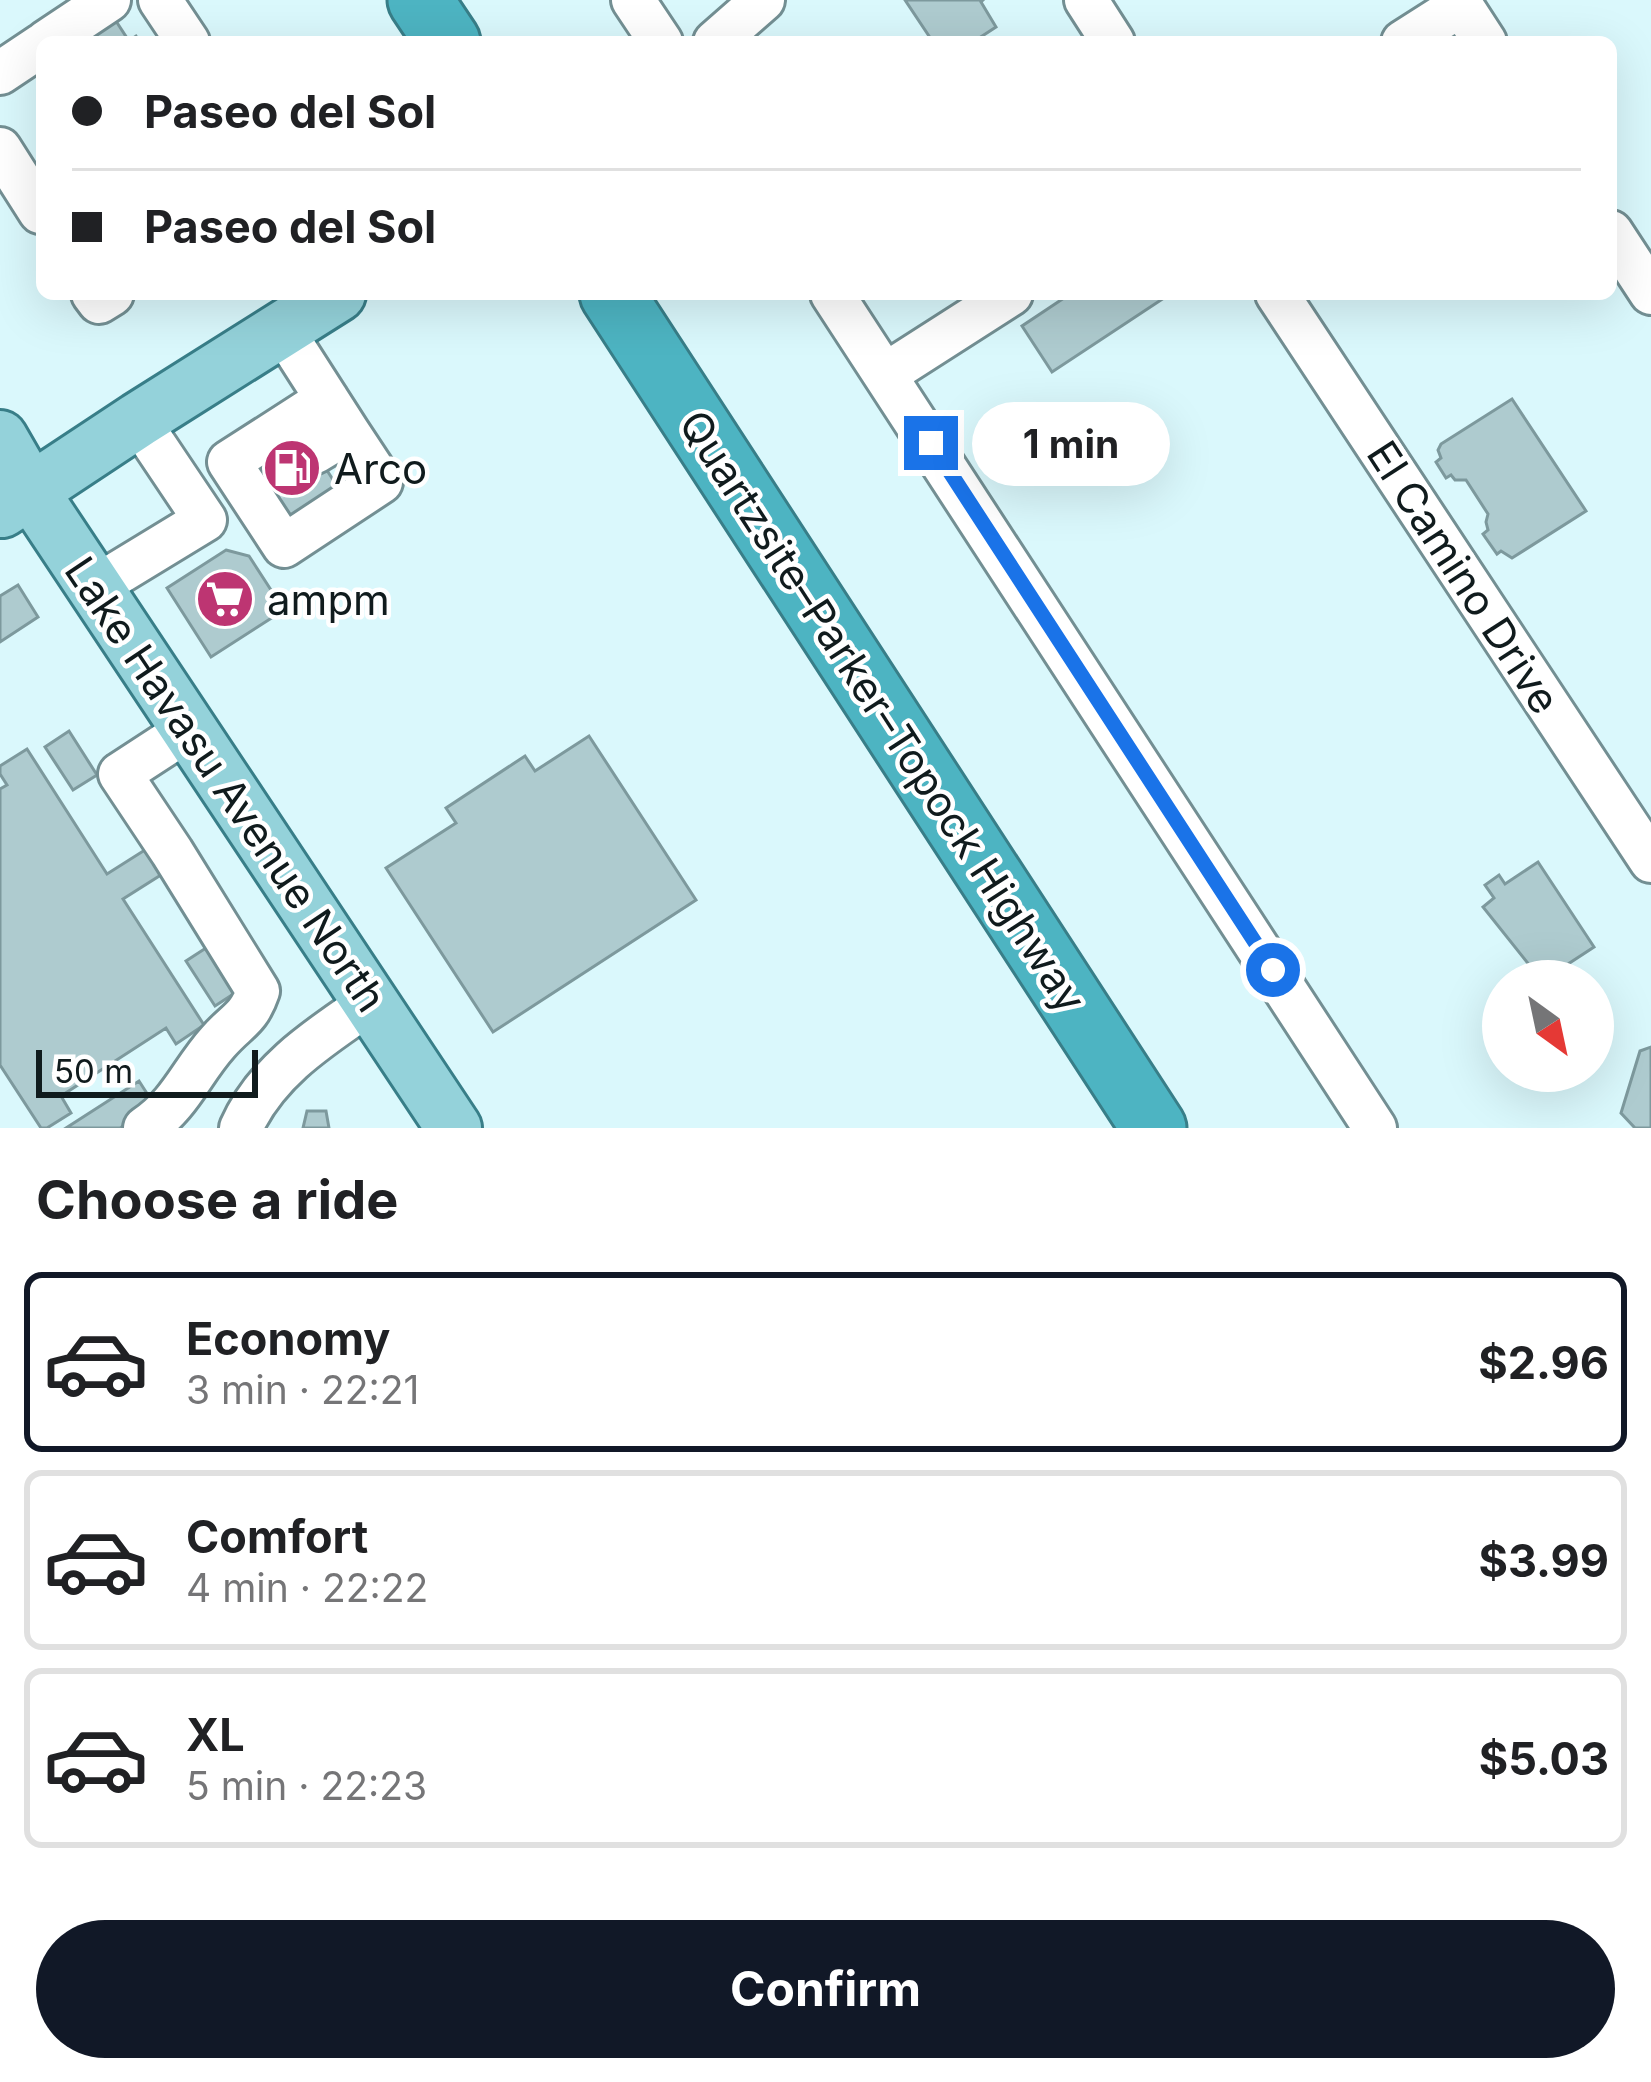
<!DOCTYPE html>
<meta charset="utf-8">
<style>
body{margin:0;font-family:Inter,sans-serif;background:#f6f6f6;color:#202124;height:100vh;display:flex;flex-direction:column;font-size:45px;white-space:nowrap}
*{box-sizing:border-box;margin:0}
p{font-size:39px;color:#757577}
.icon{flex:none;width:66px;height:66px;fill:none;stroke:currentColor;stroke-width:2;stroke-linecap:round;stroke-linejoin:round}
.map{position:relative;height:1128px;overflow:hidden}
.side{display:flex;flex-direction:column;background:#fff;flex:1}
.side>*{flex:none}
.banner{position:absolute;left:36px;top:36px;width:1581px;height:264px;border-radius:18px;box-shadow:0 12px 48px #0002;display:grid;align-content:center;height:264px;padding:0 36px;background:#fff}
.needle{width:78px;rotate:147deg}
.tools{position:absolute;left:1482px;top:960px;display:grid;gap:24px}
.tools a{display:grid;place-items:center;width:132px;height:132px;border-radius:50%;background:#fff;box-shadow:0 12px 48px #0002;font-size:60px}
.scale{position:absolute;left:36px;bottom:30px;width:222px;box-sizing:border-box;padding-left:12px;border:6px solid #101b1d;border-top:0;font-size:33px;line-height:42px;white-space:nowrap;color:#101b1d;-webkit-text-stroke:9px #fff;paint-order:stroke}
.end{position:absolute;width:54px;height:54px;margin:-27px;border:15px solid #1a73e8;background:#fff;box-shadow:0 0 0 6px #fff}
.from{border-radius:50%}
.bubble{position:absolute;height:84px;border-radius:42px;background:#fff;box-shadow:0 12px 48px #0002;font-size:39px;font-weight:700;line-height:84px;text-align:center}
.banner b{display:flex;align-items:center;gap:42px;height:114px;font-size:45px}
.banner b+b{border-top:3px solid #e0e0e0}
.banner i{width:30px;height:30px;background:#202124}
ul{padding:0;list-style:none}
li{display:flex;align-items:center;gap:36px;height:180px;margin:0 24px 18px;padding:0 12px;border:6px solid #e0e0e0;border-radius:18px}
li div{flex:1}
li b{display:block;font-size:45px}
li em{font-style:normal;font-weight:700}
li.on{border-color:#111827}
li>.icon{width:108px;height:108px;stroke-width:1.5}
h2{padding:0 36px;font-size:54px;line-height:144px}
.primary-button{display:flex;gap:24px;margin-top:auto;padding:24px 36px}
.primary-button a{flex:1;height:138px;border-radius:72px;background:#111827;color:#fff;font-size:48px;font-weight:700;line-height:138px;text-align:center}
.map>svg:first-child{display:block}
.building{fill:#aecbcf;stroke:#7d999d;stroke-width:3}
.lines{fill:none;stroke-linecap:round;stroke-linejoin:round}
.minor-tunnel{stroke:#bcd7db;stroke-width:42;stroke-dasharray:42 21;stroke-linecap:butt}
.minor-casing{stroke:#738f93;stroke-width:48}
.major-casing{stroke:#387e88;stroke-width:60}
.highway-casing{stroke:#387e88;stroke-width:69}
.minor{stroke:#fff;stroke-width:42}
.major{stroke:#94d2da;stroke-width:54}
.highway{stroke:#4db4c2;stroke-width:63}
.route{stroke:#1a73e8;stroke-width:15}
.labels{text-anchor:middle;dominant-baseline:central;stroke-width:9;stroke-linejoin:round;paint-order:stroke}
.poi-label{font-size:42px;fill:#101b1d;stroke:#fff;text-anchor:start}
.street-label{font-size:42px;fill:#101b1d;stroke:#fff}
</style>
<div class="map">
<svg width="1651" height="1128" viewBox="0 0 1651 1128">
<rect width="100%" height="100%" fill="#daf8fc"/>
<path class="building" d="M905,0H983L981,2L996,27L973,42H933Z
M114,18L129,41L136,36L140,42H64Z
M1070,294H1170L1052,372L1022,326Z
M1512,399L1586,511L1512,558L1501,551L1497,554L1483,534L1488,530L1486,522L1488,514L1466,480H1455L1451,475L1446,478L1436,462L1441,458L1438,450L1441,444Z
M297,423L342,494L295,524L250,453Z
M226,550L249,556L284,610L211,657L167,588Z
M18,585L38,617L0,642V596Z
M69,731L97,775L73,790L45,747Z
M589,736L696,900L493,1032L386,868L456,823L446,808L525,756L535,771Z
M27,749L107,874L148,848L164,873L123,899L204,1025L176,1044L166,1028L61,1096L71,1113L47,1128H41L0,1065V789L7,785L0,774V766Z
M1538,862L1594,947L1542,981L1483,907L1494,898L1485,885L1499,875L1505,884Z
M209,946L238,991L215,1006L186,961Z
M1651,1047V1128H1635L1621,1113L1640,1051Z
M139,1081L155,1106L120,1128H66Z
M307,1111H326L329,1128H303Z"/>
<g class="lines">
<path class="minor-tunnel" d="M269,482L315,452"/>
<g class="minor-casing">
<path id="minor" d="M160,0L188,42
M633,0L661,42
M1086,0L1113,42
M46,42L109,0
M715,42L763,0
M1403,42L1461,5L1485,42
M0,73L42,45
M0,149L40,212
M1611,232L1651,293
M93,294L99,302L112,294
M832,294L1375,1128
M1277,294L1651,861
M282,329L348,432L315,452
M886,374L1011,294
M327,399L229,462L284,546L381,482L348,432
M95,587L205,520L138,420
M145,1128C181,1104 191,1072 218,1042C237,1020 248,1020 258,991L172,852L120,774L189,729
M241,1128C267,1070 320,1037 371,1002"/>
</g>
<g class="major-casing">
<path id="major" d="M0,438L30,490L454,1128
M2,510L138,420L338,294"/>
</g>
<g class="highway-casing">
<path id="highway" d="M420,0L448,42
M612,294L1154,1128"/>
</g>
<use href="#minor" class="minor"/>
<use href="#major" class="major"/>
<use href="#highway" class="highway"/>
</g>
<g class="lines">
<path class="route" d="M931,443L1273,970"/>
</g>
<defs>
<g id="fuel-disc" transform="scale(3)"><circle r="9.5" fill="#bd3572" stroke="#fff"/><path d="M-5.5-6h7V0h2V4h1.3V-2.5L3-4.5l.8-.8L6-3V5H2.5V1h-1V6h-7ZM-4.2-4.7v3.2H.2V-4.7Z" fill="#fff"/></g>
<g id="supermarket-disc" transform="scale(3)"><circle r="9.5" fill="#bd3572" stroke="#fff"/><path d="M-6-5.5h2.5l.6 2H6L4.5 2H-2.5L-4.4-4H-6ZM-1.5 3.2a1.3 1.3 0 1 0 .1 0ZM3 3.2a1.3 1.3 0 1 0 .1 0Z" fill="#fff"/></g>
</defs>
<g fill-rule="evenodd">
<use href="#fuel-disc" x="292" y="468"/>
<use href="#supermarket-disc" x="225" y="599"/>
</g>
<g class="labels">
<g class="poi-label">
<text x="334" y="468">Arco</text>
<text x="267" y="599">ampm</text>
</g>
<g class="street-label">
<text transform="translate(1464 577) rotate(57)">El Camino Drive</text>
<text transform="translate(883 711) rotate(57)">Quartzsite–Parker–Topock Highway</text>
<text transform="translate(226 784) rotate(56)">Lake Havasu Avenue North</text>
</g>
</g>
</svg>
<div class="tools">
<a><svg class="needle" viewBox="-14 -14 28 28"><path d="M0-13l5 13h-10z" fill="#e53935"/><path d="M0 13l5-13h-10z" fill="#757577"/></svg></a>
</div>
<div class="scale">50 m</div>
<i class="end from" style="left:1273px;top:970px"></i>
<i class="end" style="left:931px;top:443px"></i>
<div class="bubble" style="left:972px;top:402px;width:198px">1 min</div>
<div class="banner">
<b><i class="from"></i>Paseo del Sol</b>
<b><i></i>Paseo del Sol</b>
</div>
</div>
<section class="side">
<h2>Choose a ride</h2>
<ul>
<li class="on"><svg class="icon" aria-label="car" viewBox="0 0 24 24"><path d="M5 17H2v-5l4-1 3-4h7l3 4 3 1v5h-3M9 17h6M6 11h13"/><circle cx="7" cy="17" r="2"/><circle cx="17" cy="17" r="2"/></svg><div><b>Economy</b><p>3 min · 22:21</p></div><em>$2.96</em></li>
<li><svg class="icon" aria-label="car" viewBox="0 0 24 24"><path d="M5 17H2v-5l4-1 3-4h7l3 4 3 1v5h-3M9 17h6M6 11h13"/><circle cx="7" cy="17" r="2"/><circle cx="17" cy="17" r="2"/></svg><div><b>Comfort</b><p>4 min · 22:22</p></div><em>$3.99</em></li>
<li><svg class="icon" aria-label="car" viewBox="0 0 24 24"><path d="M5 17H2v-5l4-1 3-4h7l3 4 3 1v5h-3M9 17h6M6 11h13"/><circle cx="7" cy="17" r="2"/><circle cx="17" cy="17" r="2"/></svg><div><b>XL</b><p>5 min · 22:23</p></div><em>$5.03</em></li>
</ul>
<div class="primary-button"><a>Confirm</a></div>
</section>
